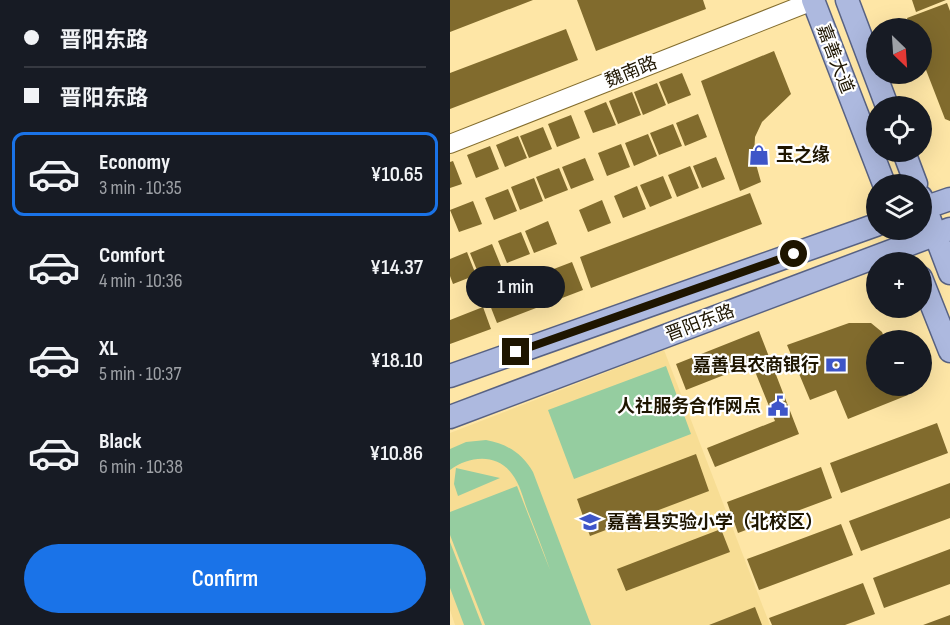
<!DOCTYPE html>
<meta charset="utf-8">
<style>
body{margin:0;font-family:"Sofia Sans Condensed","Noto Sans SC",sans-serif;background:#20242c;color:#f1f3f6;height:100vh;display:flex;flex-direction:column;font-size:22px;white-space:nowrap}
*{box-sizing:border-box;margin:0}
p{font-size:20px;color:#9ea1a6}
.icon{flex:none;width:33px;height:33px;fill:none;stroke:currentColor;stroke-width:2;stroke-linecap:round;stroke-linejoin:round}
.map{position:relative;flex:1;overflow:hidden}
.side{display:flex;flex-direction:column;background:#171b24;width:450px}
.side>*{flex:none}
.banner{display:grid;align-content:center;height:132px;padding:0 24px;background:#171b24}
.needle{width:39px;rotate:155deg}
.buttons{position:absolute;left:416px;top:18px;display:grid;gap:12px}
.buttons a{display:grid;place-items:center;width:66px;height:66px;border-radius:50%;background:#171b24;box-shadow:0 6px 24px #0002;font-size:30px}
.end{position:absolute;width:27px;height:27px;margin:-14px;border:8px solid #1e1500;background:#fff;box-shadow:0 0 0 3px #fff}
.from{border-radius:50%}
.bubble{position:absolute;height:42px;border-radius:21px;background:#171b24;box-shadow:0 6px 24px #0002;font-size:20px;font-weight:600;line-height:42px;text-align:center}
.banner b{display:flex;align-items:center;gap:21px;height:57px;font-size:22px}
.banner b+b{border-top:2px solid #363941}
.banner i{width:15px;height:15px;background:#f1f3f6}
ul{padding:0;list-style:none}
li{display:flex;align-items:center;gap:18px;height:84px;margin:0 12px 9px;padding:0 12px;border:3px solid transparent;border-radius:12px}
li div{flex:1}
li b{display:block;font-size:22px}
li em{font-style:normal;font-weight:600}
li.selected{border-color:#1a73e8}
li>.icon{width:54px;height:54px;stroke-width:1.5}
.action{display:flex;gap:12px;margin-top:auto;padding:12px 24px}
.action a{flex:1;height:69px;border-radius:36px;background:#1a73e8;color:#fff;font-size:24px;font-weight:600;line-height:69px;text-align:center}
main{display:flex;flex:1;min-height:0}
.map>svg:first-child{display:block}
.built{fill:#f7dd94}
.green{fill:#95cda0}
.building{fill:#816b2d}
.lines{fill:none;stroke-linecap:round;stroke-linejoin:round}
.minor-casing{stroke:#836d2e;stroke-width:20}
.major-casing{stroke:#586283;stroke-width:25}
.minor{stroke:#fff;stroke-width:18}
.major{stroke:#adb9df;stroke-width:22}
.route{stroke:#1e1500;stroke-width:8}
.labels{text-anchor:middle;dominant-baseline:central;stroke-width:4.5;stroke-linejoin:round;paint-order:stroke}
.street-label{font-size:18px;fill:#1e1500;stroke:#fff}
.poi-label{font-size:18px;font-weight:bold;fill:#1e1500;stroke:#fff;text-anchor:start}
</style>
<main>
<section class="side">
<div class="banner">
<b><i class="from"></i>晋阳东路</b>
<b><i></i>晋阳东路</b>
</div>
<ul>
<li class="selected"><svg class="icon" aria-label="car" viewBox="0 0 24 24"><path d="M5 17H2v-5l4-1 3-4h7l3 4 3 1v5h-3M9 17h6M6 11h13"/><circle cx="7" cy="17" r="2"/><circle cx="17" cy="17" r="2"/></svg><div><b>Economy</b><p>3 min · 10:35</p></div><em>¥10.65</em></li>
<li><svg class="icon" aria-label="car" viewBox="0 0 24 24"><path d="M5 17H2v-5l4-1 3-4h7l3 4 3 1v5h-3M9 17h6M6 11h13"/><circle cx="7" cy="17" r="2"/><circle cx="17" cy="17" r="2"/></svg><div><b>Comfort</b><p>4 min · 10:36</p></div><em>¥14.37</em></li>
<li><svg class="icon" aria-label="car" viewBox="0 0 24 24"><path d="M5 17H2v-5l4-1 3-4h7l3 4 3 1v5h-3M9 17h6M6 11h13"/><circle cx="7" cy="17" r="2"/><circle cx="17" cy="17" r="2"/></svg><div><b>XL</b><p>5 min · 10:37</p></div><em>¥18.10</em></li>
<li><svg class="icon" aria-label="car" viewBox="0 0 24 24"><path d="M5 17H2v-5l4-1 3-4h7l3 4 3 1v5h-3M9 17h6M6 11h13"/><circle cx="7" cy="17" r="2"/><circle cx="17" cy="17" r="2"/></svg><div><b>Black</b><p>6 min · 10:38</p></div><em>¥10.86</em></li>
</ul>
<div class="action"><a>Confirm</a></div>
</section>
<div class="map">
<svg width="500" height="625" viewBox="0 0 500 625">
<rect width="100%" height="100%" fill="#fee6a6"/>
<path class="built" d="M214,350L320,625H5L0,610V433Z"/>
<path class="green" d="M216,366L241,434L124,479L98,410Z
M36,440C57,444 72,453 83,472L141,625H35L0,535V512L67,486L100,570C93,550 85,529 77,509C73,498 70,484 62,474C47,453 19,456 0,470V449L16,442Z
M6,468L50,478L8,496L4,484Z
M0,542L32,625H14L0,588Z"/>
<path class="building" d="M0,0H83L0,32Z
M127,0H253L256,9L146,51Z
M462,0H496L466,12Z
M497,3L500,11V121L495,119L471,57V28H460L457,18Z
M116,29L128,60L0,109V73Z
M324,51L341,94L312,122L305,137L304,157L311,182L290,191L251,81Z
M232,73L241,95L218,104L209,82Z
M207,83L216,105L193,115L184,92Z
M182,92L191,115L168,124L159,101Z
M156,102L166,125L143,133L134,111Z
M248,114L257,137L235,146L226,123Z
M121,115L130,138L107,147L98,124Z
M223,124L232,146L209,155L200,133Z
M93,127L102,149L79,158L70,136Z
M198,134L207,156L184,166L175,143Z
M68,136L77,158L55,167L46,145Z
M171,144L180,167L157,176L148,153Z
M40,146L49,169L26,178L17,155Z
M266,157L275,179L252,188L243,166Z
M135,158L144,180L121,189L112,167Z
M3,161L12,184L0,188V162Z
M240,166L249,188L227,197L218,175Z
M109,168L118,190L95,199L86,177Z
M213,176L222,198L200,207L190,185Z
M84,178L93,201L70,210L61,187Z
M187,186L196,209L173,218L164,196Z
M58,189L67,211L44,220L35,198Z
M300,193L312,224L141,288L130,257Z
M152,200L161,223L138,232L129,210Z
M23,201L32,224L9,232L0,210Z
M98,221L107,244L84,253L75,231Z
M71,232L80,254L57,263L48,241Z
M42,244L51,266L29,275L20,253Z
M17,252L26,275L3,284L0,276V259Z
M122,262L133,290L47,323L36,295Z
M33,307L41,329L0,344V320Z
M399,323H421L432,332L435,340H426V386H454L458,395L398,419L386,390L360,400L337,345Z
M309,331L349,434L265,467L257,448L325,421L302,364L236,390L226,364Z
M487,423L498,453L391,493L380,463Z
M246,454L259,491L140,536L127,499Z
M371,467L382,498L288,533L277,502Z
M500,483V518L411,551L399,521Z
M391,524L403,555L309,590L297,559Z
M271,529L280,552L176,591L167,569Z
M500,549V584L434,608L423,578Z
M413,583L425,614L395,625H322L319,618Z
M305,607L312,625H259Z
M500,615V625H473Z"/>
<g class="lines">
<g class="minor-casing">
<path id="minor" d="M0,144L363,1"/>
</g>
<g class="major-casing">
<path id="major" d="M363,0L434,184
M397,0L437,106
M454,152L466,184
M471,197L500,273
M471,209L500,199
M471,278L500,351
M0,376L426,225
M0,417L500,229"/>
</g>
<use href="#minor" class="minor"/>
<use href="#major" class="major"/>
</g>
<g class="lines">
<path class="route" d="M66,352L344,254"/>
</g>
<defs>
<g id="shop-bare" transform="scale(1.62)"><path d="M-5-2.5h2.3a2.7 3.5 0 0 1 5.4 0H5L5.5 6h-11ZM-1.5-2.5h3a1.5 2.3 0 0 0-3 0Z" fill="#3e55c8" stroke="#fff" stroke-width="2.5" paint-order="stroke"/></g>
<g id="bank-bare" transform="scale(1.62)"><path d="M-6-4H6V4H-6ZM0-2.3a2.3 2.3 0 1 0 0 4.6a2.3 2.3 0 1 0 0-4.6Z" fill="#3e55c8" stroke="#fff" stroke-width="2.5" paint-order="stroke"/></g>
<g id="civic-bare" transform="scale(1.62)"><path d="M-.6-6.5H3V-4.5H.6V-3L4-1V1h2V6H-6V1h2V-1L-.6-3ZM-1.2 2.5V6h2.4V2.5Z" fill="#3e55c8" stroke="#fff" stroke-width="2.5" paint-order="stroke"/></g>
<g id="school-bare" transform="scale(1.62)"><path d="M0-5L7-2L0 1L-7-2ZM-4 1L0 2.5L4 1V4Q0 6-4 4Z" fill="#3e55c8" stroke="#fff" stroke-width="2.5" paint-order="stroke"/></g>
</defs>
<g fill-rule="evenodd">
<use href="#shop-bare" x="309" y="155"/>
<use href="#bank-bare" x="386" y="365"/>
<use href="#civic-bare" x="328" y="406"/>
<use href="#school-bare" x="140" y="522"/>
</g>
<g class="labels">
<g class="street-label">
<text transform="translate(385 59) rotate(69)">嘉善大道</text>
<text transform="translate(181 72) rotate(-22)">魏南路</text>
<text transform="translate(250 323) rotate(-21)">晋阳东路</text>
</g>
<g class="poi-label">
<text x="326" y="155">玉之缘</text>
<text x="369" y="365" text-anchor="end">嘉善县农商银行</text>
<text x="311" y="406" text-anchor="end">人社服务合作网点</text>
<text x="157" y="522">嘉善县实验小学（北校区）</text>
</g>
</g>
</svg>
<div class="buttons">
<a><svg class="needle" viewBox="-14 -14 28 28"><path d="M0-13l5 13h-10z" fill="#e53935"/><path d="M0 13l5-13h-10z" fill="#9ea1a6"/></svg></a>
<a><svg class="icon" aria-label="locate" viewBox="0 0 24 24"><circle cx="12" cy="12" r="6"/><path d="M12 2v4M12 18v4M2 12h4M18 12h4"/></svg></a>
<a><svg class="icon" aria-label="layers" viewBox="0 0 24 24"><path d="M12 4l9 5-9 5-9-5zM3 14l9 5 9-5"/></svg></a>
<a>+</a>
<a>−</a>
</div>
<i class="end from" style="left:344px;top:254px"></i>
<i class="end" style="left:66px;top:352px"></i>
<div class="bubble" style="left:16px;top:266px;width:99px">1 min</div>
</div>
</main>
